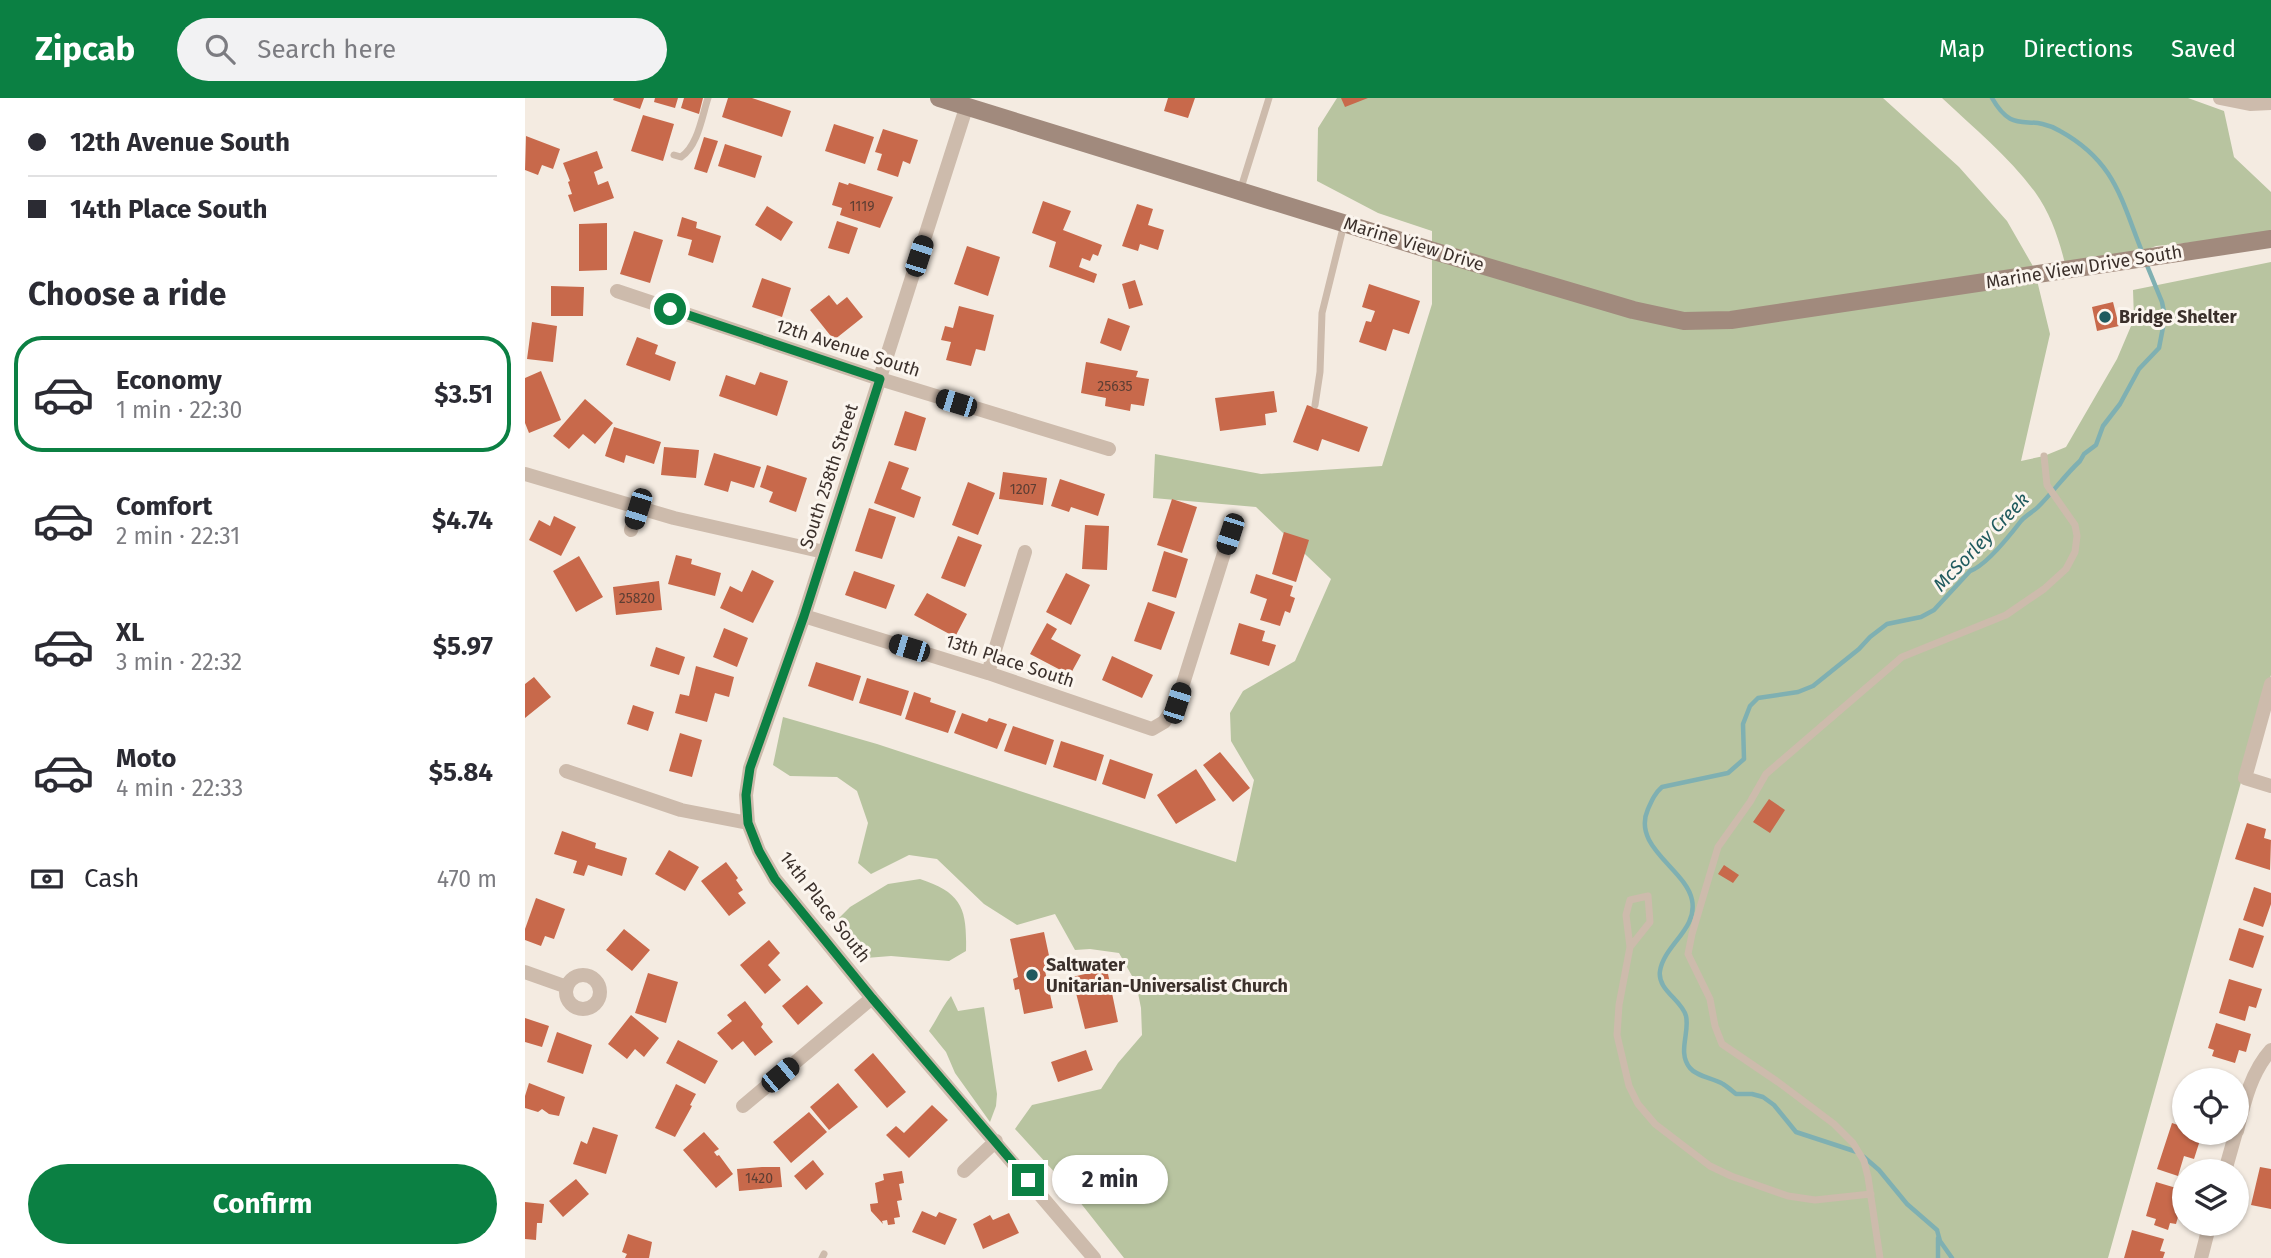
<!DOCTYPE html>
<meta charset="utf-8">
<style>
body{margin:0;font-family:"Fira Sans",sans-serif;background:#f2f2f3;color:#2b2b33;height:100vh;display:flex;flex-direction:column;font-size:26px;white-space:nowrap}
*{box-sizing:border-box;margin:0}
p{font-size:23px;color:#7c7c81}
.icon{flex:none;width:38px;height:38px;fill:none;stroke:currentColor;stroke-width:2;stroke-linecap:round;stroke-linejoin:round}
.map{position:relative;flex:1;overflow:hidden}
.drawer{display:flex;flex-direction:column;background:#fff;width:525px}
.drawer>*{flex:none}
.hud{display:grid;align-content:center;height:154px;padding:0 28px;background:#fff}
.controls{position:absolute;left:1647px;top:970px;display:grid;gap:14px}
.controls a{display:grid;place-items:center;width:77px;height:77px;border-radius:50%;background:#fff;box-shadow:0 2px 5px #0004;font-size:35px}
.end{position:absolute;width:32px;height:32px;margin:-16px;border:9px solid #0b8043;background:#fff;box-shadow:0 0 0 4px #fff}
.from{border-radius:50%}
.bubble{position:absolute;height:49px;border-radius:24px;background:#fff;box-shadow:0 2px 5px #0004;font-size:23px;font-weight:700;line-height:49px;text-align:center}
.car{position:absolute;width:21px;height:42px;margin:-21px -10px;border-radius:9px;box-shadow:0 0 5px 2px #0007;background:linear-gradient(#222 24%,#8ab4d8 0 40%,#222 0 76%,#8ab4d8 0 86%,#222 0)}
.hud b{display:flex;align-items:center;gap:24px;height:66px;font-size:26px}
.hud b+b{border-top:2px solid #e1e1e2}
.hud i{width:18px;height:18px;background:#2b2b33}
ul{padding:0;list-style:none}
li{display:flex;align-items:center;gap:21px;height:116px;margin:0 14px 10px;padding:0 14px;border:4px solid transparent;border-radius:28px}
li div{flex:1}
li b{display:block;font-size:26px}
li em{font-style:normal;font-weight:700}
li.selected{border-color:#0b8043}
li>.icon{width:63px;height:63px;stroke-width:1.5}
h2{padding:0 28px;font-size:32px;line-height:84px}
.pay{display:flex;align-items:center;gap:18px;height:77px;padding:0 28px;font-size:26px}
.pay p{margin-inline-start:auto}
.button{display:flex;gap:14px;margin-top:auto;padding:14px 28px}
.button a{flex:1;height:80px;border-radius:42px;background:#0b8043;color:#fff;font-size:28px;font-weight:700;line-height:80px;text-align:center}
header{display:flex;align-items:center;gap:42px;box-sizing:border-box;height:98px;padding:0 35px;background:#0b8043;color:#fff}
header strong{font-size:33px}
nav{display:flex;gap:38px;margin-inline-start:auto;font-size:24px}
.search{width:490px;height:63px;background:#f2f2f3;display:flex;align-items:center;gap:18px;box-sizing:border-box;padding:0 24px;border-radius:38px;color:#7c7c81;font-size:26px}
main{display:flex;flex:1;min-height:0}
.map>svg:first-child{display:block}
.green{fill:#b8c4a0}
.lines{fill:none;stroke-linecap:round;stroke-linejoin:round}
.stream{stroke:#7fb0b2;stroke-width:4.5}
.building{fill:#c8694b}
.service{stroke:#cdbbac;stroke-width:7}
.minor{stroke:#cdbbac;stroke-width:14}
.secondary{stroke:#a18a7d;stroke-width:18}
.route{stroke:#0b8043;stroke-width:9}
.poi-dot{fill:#1f5a5e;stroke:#fbf5ee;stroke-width:2.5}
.labels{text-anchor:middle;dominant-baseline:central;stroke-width:6;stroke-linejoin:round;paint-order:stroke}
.number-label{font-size:14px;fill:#5e3e33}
.street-label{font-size:18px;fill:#3b302b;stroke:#fbf5ee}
.poi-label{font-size:18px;font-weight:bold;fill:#3b302b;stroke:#fbf5ee;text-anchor:start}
.water-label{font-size:19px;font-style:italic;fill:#1f5a5e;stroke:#fbf5ee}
</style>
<header>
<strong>Zipcab</strong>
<div class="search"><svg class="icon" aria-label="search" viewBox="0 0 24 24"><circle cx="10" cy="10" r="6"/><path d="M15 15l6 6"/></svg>Search here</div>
<nav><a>Map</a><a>Directions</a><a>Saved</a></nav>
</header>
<main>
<section class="drawer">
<div class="hud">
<b><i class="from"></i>12th Avenue South</b>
<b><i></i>14th Place South</b>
</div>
<h2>Choose a ride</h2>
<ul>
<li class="selected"><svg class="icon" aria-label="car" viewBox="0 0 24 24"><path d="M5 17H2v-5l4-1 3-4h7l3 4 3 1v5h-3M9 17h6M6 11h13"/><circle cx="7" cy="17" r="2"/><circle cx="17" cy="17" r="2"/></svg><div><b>Economy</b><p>1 min · 22:30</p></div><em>$3.51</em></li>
<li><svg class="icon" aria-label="car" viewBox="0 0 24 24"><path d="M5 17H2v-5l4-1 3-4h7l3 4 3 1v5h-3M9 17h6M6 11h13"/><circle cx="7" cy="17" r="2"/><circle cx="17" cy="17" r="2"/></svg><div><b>Comfort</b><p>2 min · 22:31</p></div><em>$4.74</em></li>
<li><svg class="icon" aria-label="car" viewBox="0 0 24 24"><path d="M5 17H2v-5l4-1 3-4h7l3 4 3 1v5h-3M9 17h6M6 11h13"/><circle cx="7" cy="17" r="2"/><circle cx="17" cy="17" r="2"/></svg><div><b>XL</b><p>3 min · 22:32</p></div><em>$5.97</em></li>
<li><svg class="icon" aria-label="car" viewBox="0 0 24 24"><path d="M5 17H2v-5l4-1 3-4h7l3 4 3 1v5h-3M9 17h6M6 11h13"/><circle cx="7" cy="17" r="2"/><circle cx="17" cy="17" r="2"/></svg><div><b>Moto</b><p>4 min · 22:33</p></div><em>$5.84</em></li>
</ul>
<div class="pay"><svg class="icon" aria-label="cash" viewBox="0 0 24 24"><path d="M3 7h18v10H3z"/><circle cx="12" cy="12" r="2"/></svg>Cash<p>470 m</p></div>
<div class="button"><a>Confirm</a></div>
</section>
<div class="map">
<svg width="1746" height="1160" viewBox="0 0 1746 1160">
<rect width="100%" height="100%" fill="#f4ebe1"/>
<path class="green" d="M812,0H1358L1434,69L1482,123L1509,170L1525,236L1496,363L1519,358L1541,349L1592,261L1609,221L1608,192L1746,164V577L1583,1160H599L543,1089L490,1031L507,1007L576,991L593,965L617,937L616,910L611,885L594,855L565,851L550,852L530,816L492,827L459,806L412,761L384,757L346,776L333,765L343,725L332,693L312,679L265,678L248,667L258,619L352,646L711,764L729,682L706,643L705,615L718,593L770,563L806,481L731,409L628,400L630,356L736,376L857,368L907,206V133L853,115L792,83L793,30Z
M1417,0H1663L1699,13L1709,59L1746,94V133L1690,142L1631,148L1607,157L1541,170C1535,144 1526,116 1510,94C1484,59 1449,30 1417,0Z
M395,781C437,795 442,810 441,853L424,863L366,858L341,860L331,855L318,844L312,831L314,820L325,809L363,786Z
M426,898L433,913L459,909L472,996L471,1008L465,1024L430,975L421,954L404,933C412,921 417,909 426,898Z"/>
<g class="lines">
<path class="stream" d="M1467,0C1489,39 1503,14 1535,33C1591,64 1596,102 1618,156
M1332,1054L1271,1034L1249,1007L1238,999L1227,996H1211C1207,993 1203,989 1198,986C1189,980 1172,979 1165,970C1152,954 1165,935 1161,918C1157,902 1132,892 1135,873C1139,847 1173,831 1167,802C1161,771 1106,749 1123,711C1127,702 1130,695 1137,689L1203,675L1219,661L1218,626L1225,608L1233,600L1273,594L1288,588L1334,551L1345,539L1362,526L1396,519L1409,512L1445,473C1461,468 1486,436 1496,423C1501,417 1508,414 1513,409C1528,394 1540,377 1555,363L1559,356L1571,347L1578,328L1595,306L1614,271L1634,250L1640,219L1637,204L1621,165
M1339,1059L1354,1072L1382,1106L1412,1132
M1412,1132L1415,1143L1427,1160
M1413,1140V1160"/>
</g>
<path class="building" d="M89,0H119L115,11L88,2Z
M130,0H153L150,10L129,4Z
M159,0H178L174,16L156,10Z
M203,0H227L266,13L257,39L197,19Z
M643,0H670L663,20L639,13Z
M816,0H843L820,9Z
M118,17L149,26L138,63L106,53Z
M309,26L349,39L340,66L300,53Z
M358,31L393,42L385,66L378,63L373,79L352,72L357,56L350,54Z
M1,38L35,51L28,71L17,67L13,77L0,72Z
M179,39L193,43L182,75L169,71Z
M200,46L237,58L230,80L193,68Z
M72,53L78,70L69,74L73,87L83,83L89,100L49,114L43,97L47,96L43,84L45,83L38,65Z
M314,84L323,87L324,85L368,99L355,130L315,117L317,110L307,107Z
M518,103L546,113L538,132L577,147L573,158L568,156L565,163L557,160L554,169L572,176L569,185L524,169L531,144L507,135Z
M612,106L628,111L623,127L639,132L633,152L615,146L613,153L597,148Z
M242,108L268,124L256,143L230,127Z
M157,119L172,124L171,130L196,138L188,165L163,157L167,142L152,138Z
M312,123L333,130L324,156L303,150Z
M82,125V172L54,173V126Z
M109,133L138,142L125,185L95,176Z
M442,148L475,159L463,198L429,186Z
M237,180L266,190L257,219L227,209Z
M610,182L618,207L604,211L597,186Z
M844,186L895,203L884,236L868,231L861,253L834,244L841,223L846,224L850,213L837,209Z
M26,188L59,189L58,218H26Z
M304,197L312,207L322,199L338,219L309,242L285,212Z
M1588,204L1594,228L1572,233L1567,209Z
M434,208L469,217L460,253L451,251L446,268L421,262L426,244L416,242L420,228L428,230Z
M583,220L605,228L596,253L575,245Z
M7,224L32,228L28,264L2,261Z
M112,239L133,247L130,256L151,264L145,283L101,267Z
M561,264L613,273L611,279L624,281L619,308L606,306L605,313L580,308L581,300L556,295Z
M16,273L36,322L4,335L0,325V280Z
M235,274L263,283L252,318L194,298L201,277L230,287Z
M749,293L752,314L740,316L741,327L695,333L690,300Z
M60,301L88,325L70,346L58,336L44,351L28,338Z
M782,307L843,329L834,354L797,341L793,353L768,344Z
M380,313L401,320L391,353L369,347Z
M89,329L136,344L129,366L101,357L99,365L80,358Z
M139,349L174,352L171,380L136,377Z
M189,355L236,369L229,390L206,383L203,394L179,387Z
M364,363L384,370L376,391L396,399L389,420L349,405Z
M242,367L282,380L271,414L244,404L248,394L235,389Z
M478,374L522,380L518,407L474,401Z
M535,381L580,396L573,418L546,409L544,414L526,408Z
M443,384L470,395L453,437L427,427Z
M647,401L672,409L657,455L632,447Z
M344,410L371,419L357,461L330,453Z
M29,418L51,429L36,458L4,442L14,422L25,428Z
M560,427L584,428L582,472L557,471Z
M759,434L784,442L771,484L747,476Z
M433,438L457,447L440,489L416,480Z
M639,453L663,461L651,500L627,493Z
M151,457L167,461L166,466L196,475L190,498L143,486Z
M54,458L78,499L51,514L28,473Z
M227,472L249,483L228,525L195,510L205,488L217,494Z
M329,473L370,487L361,511L320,497Z
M541,475L565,487L546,527L521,514Z
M731,476L768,488L765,498L770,500L765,515L760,513L755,528L735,522L742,501L725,495Z
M134,483L137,512L91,517L88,489Z
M402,495L442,516L430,539L389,517Z
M623,504L650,514L636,552L609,543Z
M522,525L532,531L526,541L556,557L545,577L505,556Z
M714,525L740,533L737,543L751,547L744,568L705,556Z
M199,530L223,540L212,569L188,559Z
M131,549L160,559L154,577L125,568Z
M587,558L628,577L617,600L577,582Z
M291,564L336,578L328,603L283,588Z
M171,568L209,579L204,599L190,595L182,624L150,615L155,596L164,598Z
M9,579L26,599L0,620V586Z
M342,580L384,593L376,618L334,605Z
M389,594L406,600L405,604L431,613L423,635L380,621Z
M108,607L129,614L123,633L102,626Z
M437,615L462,624L464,620L482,626L472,651L429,635Z
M488,628L529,642L521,667L479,653Z
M155,635L177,642L167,679L144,673Z
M536,643L579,657L571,683L528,669Z
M695,654L725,690L708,704L678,667Z
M585,661L628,676L620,701L577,686Z
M671,671L691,702L651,726L632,697Z
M1244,701L1260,712L1245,735L1228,724Z
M1722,725L1741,731L1739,740L1746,742L1745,772L1710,761Z
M37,733L71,745L70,750L102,760L97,778L63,767L59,778L48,775L52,763L29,756Z
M144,752L174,769L160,793L130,776Z
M201,764L213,780L211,782L218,792L213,795L221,805L204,818L176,783Z
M1199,767L1214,777L1208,785L1193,776Z
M1729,789L1746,795V806L1738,829L1718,822Z
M11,800L40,811L29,841L20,838L16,848L0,842V831Z
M1714,830L1739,838L1728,870L1704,862Z
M99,831L125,852L107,873L81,852Z
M519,834L526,867L519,868L528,910L499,916L494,891L490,892L488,881L493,879L485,841Z
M244,842L255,855L243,867L256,882L240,896L215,867Z
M582,871L593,924L560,931L547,879Z
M123,875L153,884L141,925L110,915Z
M1704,881L1737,891L1731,910L1724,908L1720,923L1694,915Z
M282,887L298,905L273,927L257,908Z
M220,903L238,926L236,929L248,944L230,958L218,943L207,952L192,935L207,923L202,917Z
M106,917L134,940L119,959L110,951L102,961L83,946Z
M0,920L24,928L17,949L0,944Z
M1691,925L1726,936L1721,954L1714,952L1710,965L1687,958L1689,952L1683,950Z
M32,934L67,947L58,976L22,964Z
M153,942L193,963L180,986L141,965Z
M561,952L568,972L533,984L526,964Z
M348,955L381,994L362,1010L329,972Z
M1681,972L1702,979L1701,982H1677Z
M4,985L40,999L34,1018L24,1016L17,1011L13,1014L0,1010V998Z
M313,985L333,1009L304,1032L285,1009Z
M151,986L171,996L165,1007L167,1008L150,1039L130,1030Z
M407,1007L423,1022L384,1060L361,1037L371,1028L379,1035Z
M284,1014L302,1034L266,1065L248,1044Z
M1647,1025L1659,1029V1034H1672L1671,1038L1676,1039L1669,1061L1659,1058L1653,1078L1632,1071Z
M68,1029L93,1037L81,1076L48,1066L56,1043L62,1046Z
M179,1034L194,1051L189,1054L192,1058L194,1057L208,1076L191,1090L158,1052Z
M288,1062L299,1076L281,1092L269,1078Z
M237,1069H255L257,1089L214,1093L212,1071Z
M1735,1069L1746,1071V1111L1726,1107Z
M377,1073L379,1085L374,1086L377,1102L372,1103L375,1119L369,1120L370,1126L363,1127L362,1122L357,1123L358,1126L346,1113L345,1106L353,1105L350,1085L359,1082L358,1076Z
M51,1081L64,1096L38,1119L24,1103Z
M1631,1084L1658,1092L1652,1112H1655L1651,1126L1645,1125L1643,1132L1629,1127L1631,1121L1621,1118Z
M0,1104L19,1106L17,1125H12L11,1142L0,1141Z
M397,1113L411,1119L414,1114L432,1121L420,1147L387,1134Z
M484,1115L494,1135L458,1151L448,1126L465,1117L468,1122Z
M1607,1132L1639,1141L1635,1153L1640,1154L1638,1160H1599Z
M103,1136L127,1144L124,1160H100L102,1156L97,1154Z"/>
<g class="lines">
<path class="service" d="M149,57L156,59C173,48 177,18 183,0
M715,93L744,0
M790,307L795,274L797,215L819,126
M1105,849L1125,824L1123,798L1105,802L1101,817L1105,849L1094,907L1092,937L1104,988L1113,1006L1130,1026L1185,1068L1206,1078L1263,1098L1290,1102L1346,1096
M297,1160L299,1156
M1355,1160L1343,1079L1339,1063L1328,1045L1309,1026L1253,984L1197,946L1190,928L1185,901L1163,856L1167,836L1193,749L1225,704L1241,676L1377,559L1481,517L1519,491L1541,471L1550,454L1552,438L1550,427L1522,387L1519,358"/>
<path class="minor" d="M1695,0L1725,6L1746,5
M441,10L279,518L225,670L221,697L223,725L234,753L250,781L347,900L569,1160
M92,193L355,281L584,351
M0,376L149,420L299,454
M106,432L113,411
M279,518L463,575L627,631L639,624L652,605L705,436
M463,575L500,454
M1746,586L1720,680L1746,688
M41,673L156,712L223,725
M0,874L42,889
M41 894a17 17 0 1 1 34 0a17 17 0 1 1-34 0Z
M218,1008L347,900
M1712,1033C1719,1005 1726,974 1746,952
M439,1073L471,1043
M1700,1073L1711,1034
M1676,1160L1685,1125"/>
<path class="secondary" d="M414,0L912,154L1108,212L1159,223L1206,222L1746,141"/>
</g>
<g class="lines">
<path class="route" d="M145,211L355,281L279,518L225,670L221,697L223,725L234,753L250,781L347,900L503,1082"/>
</g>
<g class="poi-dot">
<circle cx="1580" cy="219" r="7"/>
<circle cx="507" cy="877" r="7"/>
</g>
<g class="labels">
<g class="number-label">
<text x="337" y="108">1119</text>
<text x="590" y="288">25635</text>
<text x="498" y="391">1207</text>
<text x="112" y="500">25820</text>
<text x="234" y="1080">1420</text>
</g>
<g class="street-label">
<text transform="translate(889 146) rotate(17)">Marine View Drive</text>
<text transform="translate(1559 169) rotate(-9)">Marine View Drive South</text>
<text transform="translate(323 250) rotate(18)">12th Avenue South</text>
<text transform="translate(304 378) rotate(-72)">South 258th Street</text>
<text transform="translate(485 563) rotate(18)">13th Place South</text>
<text transform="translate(300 809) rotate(52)">14th Place South</text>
</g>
<g class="poi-label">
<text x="1594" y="219">Bridge Shelter</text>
<text x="521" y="867">Saltwater<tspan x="521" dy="21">Unitarian-Universalist Church</tspan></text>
</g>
<g class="water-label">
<text transform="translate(1456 444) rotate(-46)">McSorley Creek</text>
</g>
</g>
</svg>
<div class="controls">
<a><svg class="icon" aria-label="locate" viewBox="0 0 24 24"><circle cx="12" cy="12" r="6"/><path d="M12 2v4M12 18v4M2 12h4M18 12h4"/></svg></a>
<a><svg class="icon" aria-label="layers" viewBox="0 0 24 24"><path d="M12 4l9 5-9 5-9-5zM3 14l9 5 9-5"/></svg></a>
</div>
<i class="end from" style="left:145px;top:211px"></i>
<i class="end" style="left:503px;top:1082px"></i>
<div class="bubble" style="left:527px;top:1057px;width:116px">2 min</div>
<i class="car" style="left:394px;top:158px;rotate:18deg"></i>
<i class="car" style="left:431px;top:305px;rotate:287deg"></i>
<i class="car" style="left:113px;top:411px;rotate:197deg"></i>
<i class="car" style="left:705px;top:436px;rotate:198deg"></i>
<i class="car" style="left:384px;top:550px;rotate:287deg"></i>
<i class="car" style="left:652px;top:605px;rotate:18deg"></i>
<i class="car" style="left:255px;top:977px;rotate:50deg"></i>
</div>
</main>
